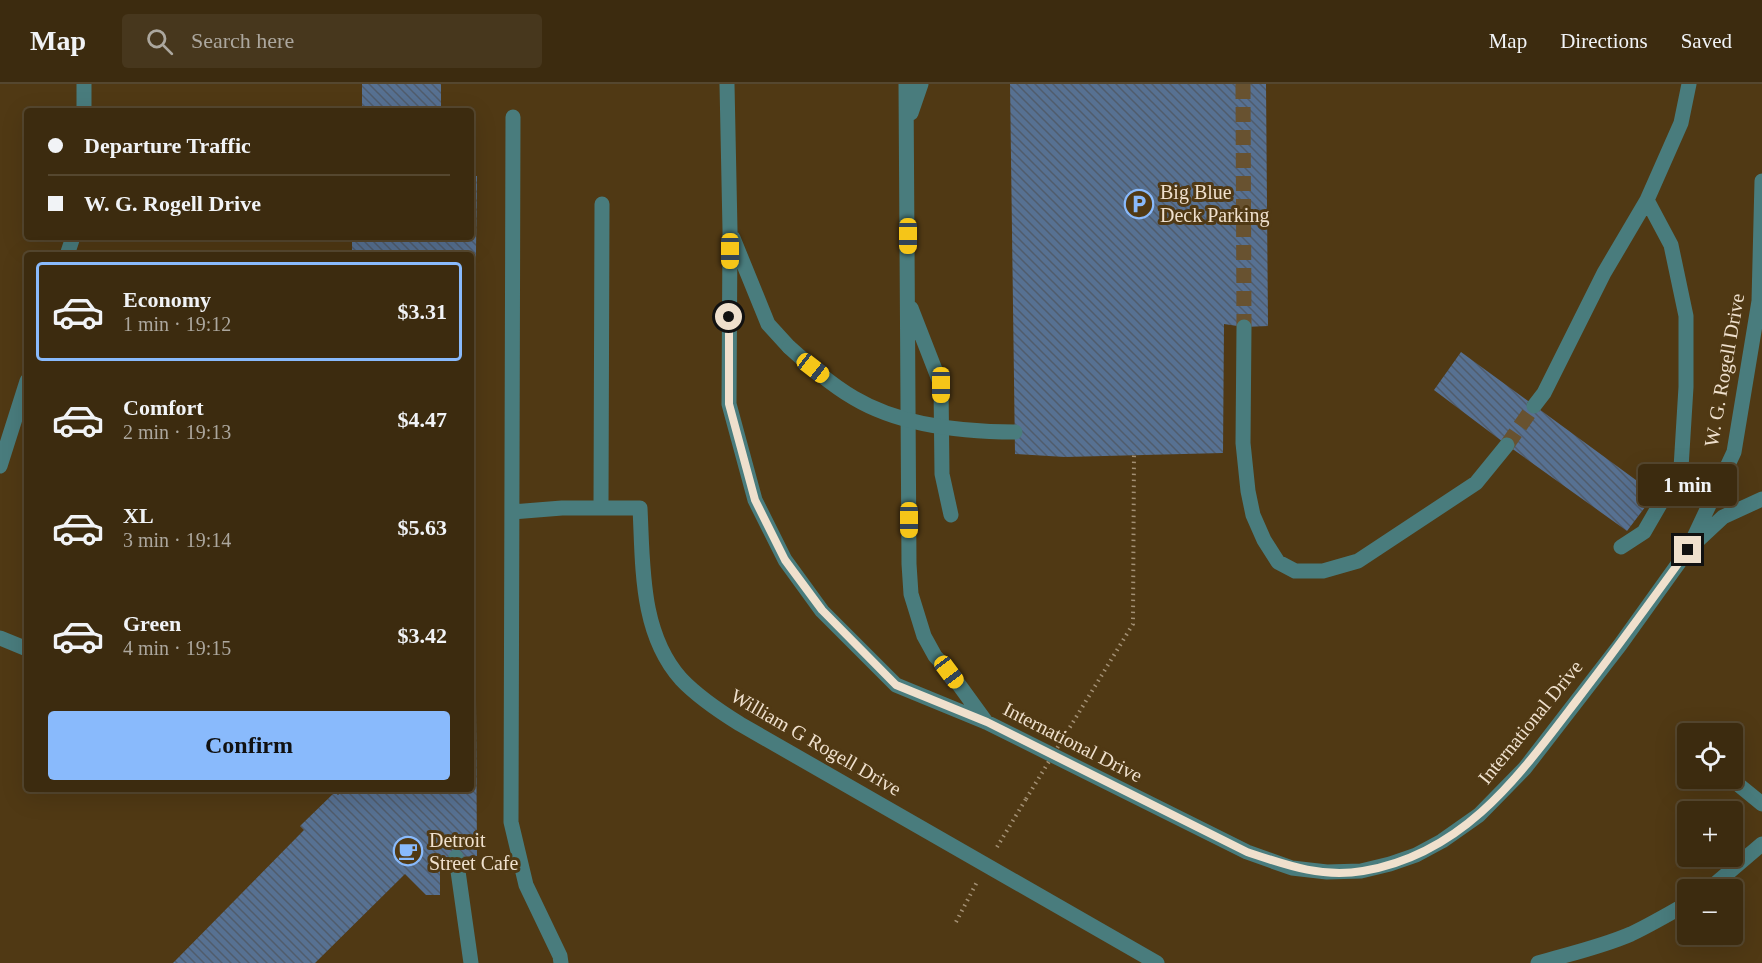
<!DOCTYPE html>
<meta charset="utf-8">
<style>
body{margin:0;font-family:"Times New Roman",serif;background:#47371d;color:#f1f3f6;height:100vh;display:flex;flex-direction:column;font-size:22px;white-space:nowrap}
*{box-sizing:border-box;margin:0}
p{font-size:20px;color:#aca79e}
.icon{flex:none;width:33px;height:33px;fill:none;stroke:currentColor;stroke-width:2;stroke-linecap:round;stroke-linejoin:round}
.map{position:relative;flex:1;overflow:hidden}
.panel{position:absolute;left:24px;top:168px;width:450px;height:540px;display:flex;flex-direction:column;background:#3c2b0f;border-radius:6px;box-shadow:0 6px 24px #0002,0 0 0 2px #55472f}
.panel>*{flex:none}
.banner{position:absolute;left:24px;top:24px;width:450px;height:132px;border-radius:6px;box-shadow:0 6px 24px #0002,0 0 0 2px #55472f;display:grid;align-content:center;height:132px;padding:0 24px;background:#3c2b0f}
.tools{position:absolute;left:1677px;top:639px;display:grid;gap:12px}
.tools a{display:grid;place-items:center;width:66px;height:66px;border-radius:6px;background:#3c2b0f;box-shadow:0 6px 24px #0002,0 0 0 2px #55472f;font-size:30px}
.end{position:absolute;width:27px;height:27px;margin:-14px;border:8px solid #efe0cd;background:#111;box-shadow:0 0 0 3px #111}
.from{border-radius:50%}
.bubble{position:absolute;height:42px;border-radius:6px;background:#3c2b0f;box-shadow:0 6px 24px #0002,0 0 0 2px #55472f;font-size:20px;font-weight:700;line-height:42px;text-align:center}
.car{position:absolute;width:18px;height:36px;margin:-18px -9px;border-radius:8px;box-shadow:0 0 4px 2px #0007;background:linear-gradient(#f5c518 24%,#345 0 40%,#f5c518 0 76%,#345 0 86%,#f5c518 0)}
.banner b{display:flex;align-items:center;gap:21px;height:57px;font-size:22px}
.banner b+b{border-top:2px solid #55472f}
.banner i{width:15px;height:15px;background:#f1f3f6}
ul{padding:10px 0 0;list-style:none}
li{display:flex;align-items:center;gap:18px;height:99px;margin:0 12px 9px;padding:0 12px;border:3px solid transparent;border-radius:6px}
li div{flex:1}
li b{display:block;font-size:22px}
li em{font-style:normal;font-weight:700}
li.on{border-color:#89bafc}
li>.icon{width:54px;height:54px;stroke-width:1.5}
.primary-button{display:flex;gap:12px;margin-top:auto;padding:12px 24px}
.primary-button a{flex:1;height:69px;border-radius:6px;background:#89bafc;color:#111;font-size:24px;font-weight:700;line-height:69px;text-align:center}
header{display:flex;align-items:center;gap:36px;box-sizing:border-box;height:84px;padding:0 30px;background:#3c2b0f;border-bottom:2px solid #55472f}
header strong{font-size:28px}
nav{display:flex;gap:33px;margin-inline-start:auto;font-size:21px}
.search{width:420px;height:54px;background:#47371d;display:flex;align-items:center;gap:15px;box-sizing:border-box;padding:0 21px;border-radius:6px;color:#aca79e;font-size:22px}
.map>svg:first-child{display:block}
.building{fill:url(#building-back-hatch)}
.lines{fill:none;stroke-linecap:round;stroke-linejoin:round}
.minor-tunnel{stroke:#685230;stroke-width:15;stroke-dasharray:15 8;stroke-linecap:butt}
.path{stroke:#a39074;stroke-width:4;stroke-dasharray:1.5 4.5;stroke-linecap:butt}
.minor{stroke:#497c7d;stroke-width:15}
.path-bridge{stroke:#a39074;stroke-width:4;stroke-dasharray:1.5 4.5;stroke-linecap:butt}
.minor-bridge{stroke:#497c7d;stroke-width:15}
.route{stroke:#efe0cd;stroke-width:8}
.labels{text-anchor:middle;dominant-baseline:central;stroke-width:6;stroke-linejoin:round;paint-order:stroke}
.poi-label{font-size:20px;fill:#efe0cd;stroke:#503914;text-anchor:start}
.street-label{font-size:20px;fill:#efe0cd;stroke:#503914}
</style>
<header>
<strong>Map</strong>
<div class="search"><svg class="icon" aria-label="search" viewBox="0 0 24 24"><circle cx="10" cy="10" r="6"/><path d="M15 15l6 6"/></svg>Search here</div>
<nav><a>Map</a><a>Directions</a><a>Saved</a></nav>
</header>
<div class="map">
<svg width="1762" height="879" viewBox="0 0 1762 879">
<defs>
<pattern id="building-back-hatch" width="6" height="6" patternUnits="userSpaceOnUse" patternTransform="scale(1.5)"><rect width="6" height="6" fill="#577192"/><path d="M-1 5l2 2M0 0l6 6M5-1l2 2" fill="none" stroke="#505c6c"/></pattern>
</defs>
<rect width="100%" height="100%" fill="#503914"/>
<path class="building" d="M362,0H441V27H362Z
M1010,0H1266L1268,242L1244,243L1224,240L1223,369L1065,373L1015,370Z
M471,92H477L475,243H471V171H352V153H471Z
M1461,268L1655,410L1627,447L1507,361L1434,306Z
M475,459L477,772L440,774V811H426L405,790L315,879H173L304,746L300,742L335,708L338,711L344,705H471V460Z"/>
<g class="lines">
<path class="minor-tunnel" d="M1243,0L1244,243
M1507,361L1534,322"/>
<path class="path" d="M997,763L1026,715
M956,838L977,798"/>
<path class="minor" d="M727,0L730,146L729,320L755,416L785,476L822,527L896,601L986,638L1247,768L1292,784L1327,788L1361,787L1390,780L1416,771L1442,757L1479,731L1525,684L1620,561L1688,466L1734,368L1759,217L1762,97
M906,0L909,480L911,510L924,552L935,572L949,587L986,638
M84,27V0
M911,29L921,0
M513,33L511,738L526,801L560,872L561,879
M733,154L768,240L789,263
M67,171L73,153
M911,224L941,301L942,390L951,431
M1244,243L1243,359L1248,407L1253,431L1264,456L1278,478L1295,487H1323L1358,477L1476,399L1507,361
M1534,322L1544,309L1604,189L1647,116L1681,39L1689,0
M0,382L27,297
M601,424L602,120
M512,428L562,424H640C643,482 640,549 681,595C698,613 719,627 740,640L1157,879
M1694,460L1723,433L1762,415
M1621,463L1644,448L1681,384L1686,303V232L1671,161L1647,116
M0,554L27,565
M1740,702L1762,720
M456,773L471,879
M1708,806L1762,760
M1538,879C1569,870 1601,863 1631,850C1650,841 1669,830 1688,819"/>
<path class="path-bridge" d="M1026,715L1133,540L1134,367"/>
<path class="minor-bridge" d="M789,263C809,281 830,300 854,314C901,342 961,348 1015,348"/>
</g>
<g class="lines">
<path class="route" d="M729,233V320L755,416L785,476L822,526L896,601L987,638L1247,768C1286,781 1321,794 1363,787C1464,770 1519,692 1577,616C1615,567 1651,517 1688,466"/>
</g>
<defs>
<g id="parking-ring" transform="scale(1.5)"><circle r="9.5" fill="#503914" stroke="#89bafc" stroke-width="1.5"/><path d="M-3.5-5.5H1a3.5 3.5 0 0 1 0 7H-1V5.5H-3.5ZM-1-3.4V-.6H.8a1.4 1.4 0 0 0 0-2.8Z" fill="#89bafc"/></g>
<g id="cafe-ring" transform="scale(1.5)"><circle r="9.5" fill="#503914" stroke="#89bafc" stroke-width="1.5"/><path d="M-5.5-4.5H6V0H3Q3 3.5 0 3.5H-2.5Q-5.5 3.5-5.5 0ZM3-3.2v2h1.7v-2ZM-6 4.5H4V6H-6Z" fill="#89bafc"/></g>
</defs>
<g fill-rule="evenodd">
<use href="#parking-ring" x="1139" y="120"/>
<use href="#cafe-ring" x="408" y="767"/>
</g>
<g class="labels">
<g class="poi-label">
<text x="1160" y="108">Big Blue<tspan x="1160" dy="23">Deck Parking</tspan></text>
<text x="429" y="756">Detroit<tspan x="429" dy="23">Street Cafe</tspan></text>
</g>
<g class="street-label">
<text transform="translate(1724 286) rotate(-80)">W. G. Rogell Drive</text>
<text transform="translate(1530 638) rotate(-51)">International Drive</text>
<text transform="translate(816 658) rotate(30)">William G Rogell Drive</text>
<text transform="translate(1073 658) rotate(27)">International Drive</text>
</g>
</g>
</svg>
<div class="tools">
<a><svg class="icon" aria-label="locate" viewBox="0 0 24 24"><circle cx="12" cy="12" r="6"/><path d="M12 2v4M12 18v4M2 12h4M18 12h4"/></svg></a>
<a>+</a>
<a>−</a>
</div>
<i class="end from" style="left:729px;top:233px"></i>
<i class="end" style="left:1688px;top:466px"></i>
<div class="bubble" style="left:1638px;top:380px;width:99px">1 min</div>
<i class="car" style="left:908px;top:152px;rotate:180deg"></i>
<i class="car" style="left:730px;top:167px;rotate:180deg"></i>
<i class="car" style="left:813px;top:284px;rotate:128deg"></i>
<i class="car" style="left:941px;top:301px;rotate:180deg"></i>
<i class="car" style="left:909px;top:436px;rotate:180deg"></i>
<i class="car" style="left:949px;top:588px;rotate:143deg"></i>
<div class="banner">
<b><i class="from"></i>Departure Traffic</b>
<b><i></i>W. G. Rogell Drive</b>
</div>
<section class="panel">
<ul>
<li class="on"><svg class="icon" aria-label="car" viewBox="0 0 24 24"><path d="M5 17H2v-5l4-1 3-4h7l3 4 3 1v5h-3M9 17h6M6 11h13"/><circle cx="7" cy="17" r="2"/><circle cx="17" cy="17" r="2"/></svg><div><b>Economy</b><p>1 min · 19:12</p></div><em>$3.31</em></li>
<li><svg class="icon" aria-label="car" viewBox="0 0 24 24"><path d="M5 17H2v-5l4-1 3-4h7l3 4 3 1v5h-3M9 17h6M6 11h13"/><circle cx="7" cy="17" r="2"/><circle cx="17" cy="17" r="2"/></svg><div><b>Comfort</b><p>2 min · 19:13</p></div><em>$4.47</em></li>
<li><svg class="icon" aria-label="car" viewBox="0 0 24 24"><path d="M5 17H2v-5l4-1 3-4h7l3 4 3 1v5h-3M9 17h6M6 11h13"/><circle cx="7" cy="17" r="2"/><circle cx="17" cy="17" r="2"/></svg><div><b>XL</b><p>3 min · 19:14</p></div><em>$5.63</em></li>
<li><svg class="icon" aria-label="car" viewBox="0 0 24 24"><path d="M5 17H2v-5l4-1 3-4h7l3 4 3 1v5h-3M9 17h6M6 11h13"/><circle cx="7" cy="17" r="2"/><circle cx="17" cy="17" r="2"/></svg><div><b>Green</b><p>4 min · 19:15</p></div><em>$3.42</em></li>
</ul>
<div class="primary-button"><a>Confirm</a></div>
</section>
</div>
